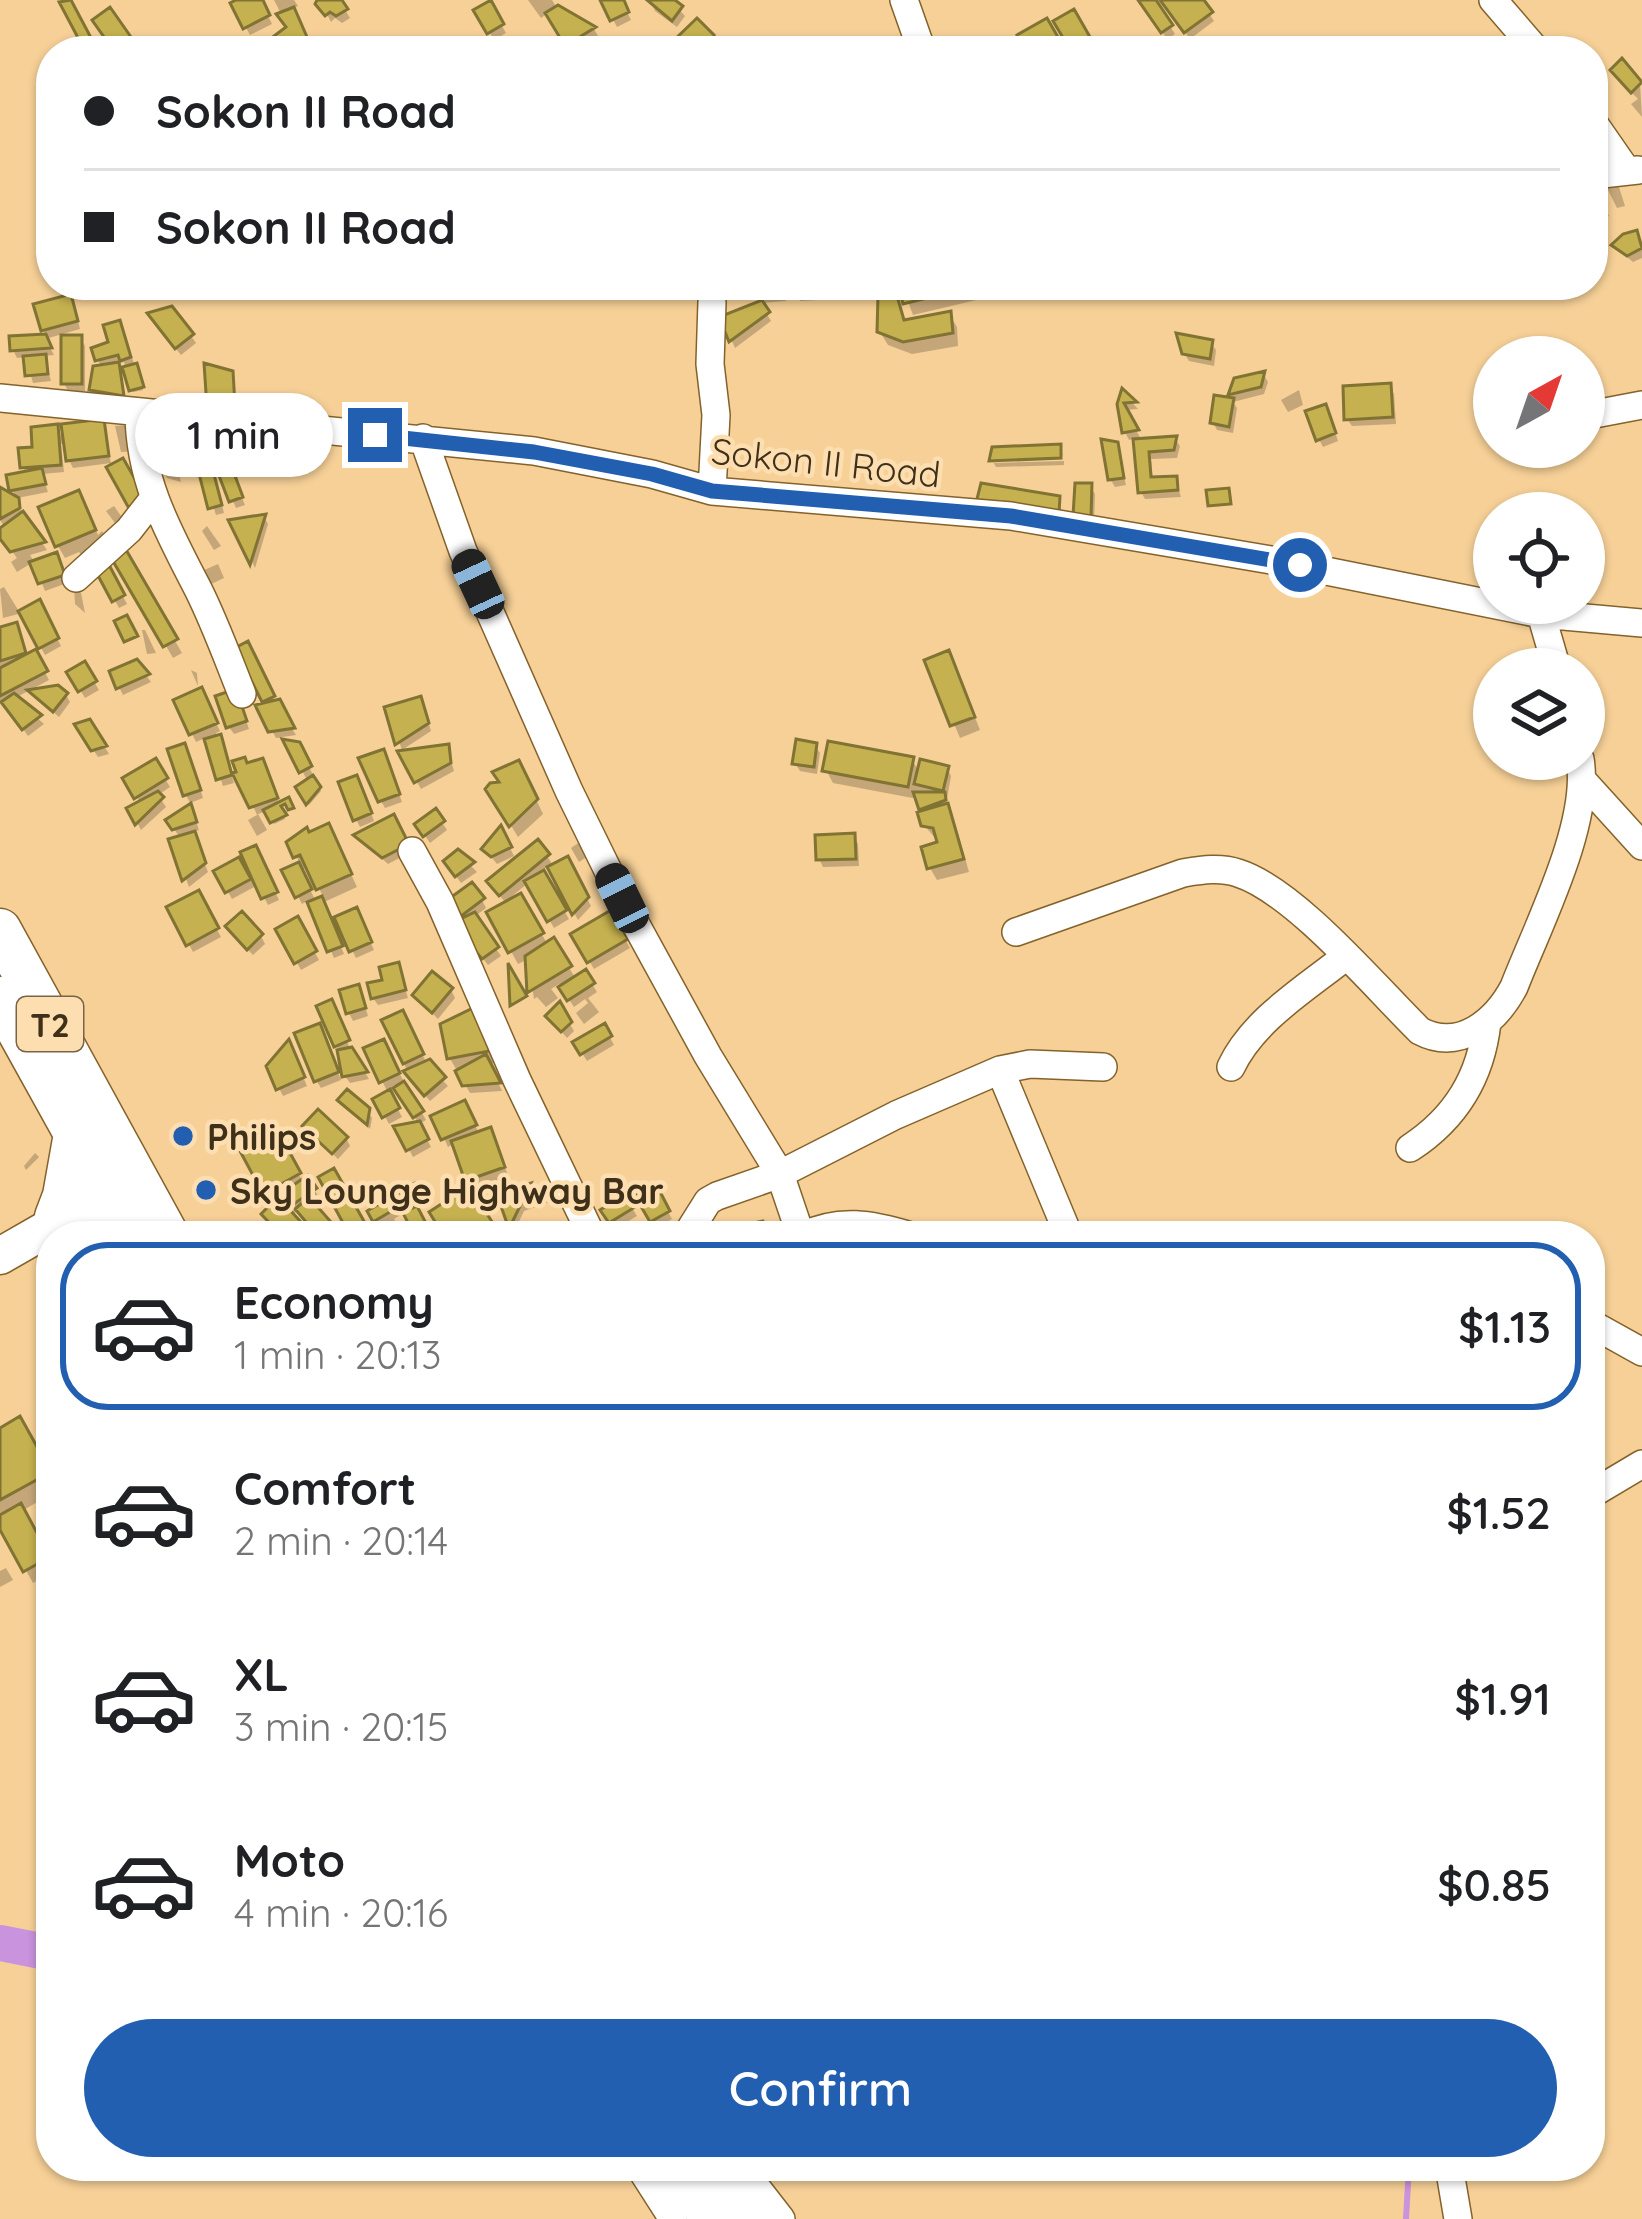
<!DOCTYPE html>
<meta charset="utf-8">
<style>
body{margin:0;font-family:Quicksand,sans-serif;background:#f6f6f6;color:#202124;height:100vh;display:flex;flex-direction:column;font-size:45px;white-space:nowrap}
*{box-sizing:border-box;margin:0}
p{font-size:39px;color:#757577}
.icon{flex:none;width:66px;height:66px;fill:none;stroke:currentColor;stroke-width:2;stroke-linecap:round;stroke-linejoin:round}
.map{position:relative;flex:1;overflow:hidden}
.panel{position:absolute;left:36px;top:1221px;width:1569px;height:960px;display:flex;flex-direction:column;background:#fff;border-radius:48px;box-shadow:0 3px 9px #0004}
.panel>*{flex:none}
.top-card{position:absolute;left:36px;top:36px;width:1572px;height:264px;border-radius:48px;box-shadow:0 3px 9px #0004;display:grid;align-content:center;height:264px;padding:0 48px;background:#fff}
.needle{width:78px;rotate:40deg}
.tools{position:absolute;left:1473px;top:336px;display:grid;gap:24px}
.tools a{display:grid;place-items:center;width:132px;height:132px;border-radius:50%;background:#fff;box-shadow:0 3px 9px #0004;font-size:60px}
.end{position:absolute;width:54px;height:54px;margin:-27px;border:15px solid #235fb0;background:#fff;box-shadow:0 0 0 6px #fff}
.from{border-radius:50%}
.bubble{position:absolute;height:84px;border-radius:42px;background:#fff;box-shadow:0 3px 9px #0004;font-size:39px;font-weight:600;line-height:84px;text-align:center}
.car{position:absolute;width:36px;height:72px;margin:-36px -18px;border-radius:15px;box-shadow:0 0 9px 3px #0007;background:linear-gradient(#222 24%,#8ab4d8 0 40%,#222 0 76%,#8ab4d8 0 86%,#222 0)}
.top-card b{display:flex;align-items:center;gap:42px;height:114px;font-size:45px}
.top-card b+b{border-top:3px solid #e0e0e0}
.top-card i{width:30px;height:30px;background:#202124}
ul{padding:21px 0 0;list-style:none}
li{display:flex;align-items:center;gap:36px;height:168px;margin:0 24px 18px;padding:0 24px;border:6px solid transparent;border-radius:48px}
li div{flex:1}
li b{display:block;font-size:45px}
li em{font-style:normal;font-weight:600}
li.active{border-color:#235fb0}
li>.icon{width:108px;height:108px;stroke-width:1.5}
.cta{display:flex;gap:24px;margin-top:auto;padding:24px 48px}
.cta a{flex:1;height:138px;border-radius:72px;background:#235fb0;color:#fff;font-size:48px;font-weight:600;line-height:138px;text-align:center}
.map>svg:first-child{display:block}
.shadow{fill:#0003;fill-rule:evenodd}
.lines{fill:none;stroke-linecap:round;stroke-linejoin:round}
.stream{stroke:#ca93dd;stroke-width:6}
.river{stroke:#ca93dd;stroke-width:36}
.building{fill:#c5b14f;stroke:#807334;stroke-width:3}
.minor-casing{stroke:#84622b;stroke-width:30}
.major-casing{stroke:#84622b;stroke-width:39}
.highway-casing{stroke:#84622b;stroke-width:45}
.minor{stroke:#fff;stroke-width:27}
.major{stroke:#fff;stroke-width:36}
.highway{stroke:#fff;stroke-width:42}
.route{stroke:#235fb0;stroke-width:15}
.poi-dot{fill:#235fb0;stroke:#fddeb1;stroke-width:4.5}
.labels{text-anchor:middle;dominant-baseline:central;stroke-width:9;stroke-linejoin:round;paint-order:stroke}
.shield{fill:#fddeb1;stroke:#786447;stroke-width:3}
.shield-label{font-size:33px;font-weight:bold;fill:#3f3019}
.street-label{font-size:36px;fill:#3f3019;stroke:#fddeb1}
.poi-label{font-size:36px;font-weight:bold;fill:#3f3019;stroke:#fddeb1;text-anchor:start}
</style>
<div class="map">
<svg width="1642" height="2219" viewBox="0 0 1642 2219">
<rect width="100%" height="100%" fill="#f6d097"/>
<path class="shadow" d="M243,0H260L272,24L250,35L234,5Z
M274,0H294L298,6L292,9L309,46L302,51H267L289,29Z
M320,0H339L350,18L342,23L335,18L331,22Z
M528,0H552L557,8L594,29L598,36L571,51L548,13L541,18Z
M603,0H621L631,20L617,27Z
M650,0H670L685,16L677,27L655,11Z
M1153,0L1175,34L1167,39L1142,1Z
M1163,0H1200L1214,21L1190,39Z
M490,4L506,33L494,40L478,11Z
M712,37L716,45L710,51H678Z
M1618,79L1640,83L1642,117L1631,104L1638,99Z
M1618,184L1625,206L1617,208L1607,188Z
M1593,185L1609,216L1597,221L1593,215Z
M1636,234L1642,244V258L1633,262L1614,246Z
M761,285H785L786,301L762,303L765,302Z
M796,285H829L835,299L800,301Z
M902,285H978L985,298L913,315Z
M1255,285L1252,296L1245,294L1240,285Z
M895,299L906,322L949,314L957,327L958,346L912,354L888,345L880,332Z
M761,304L771,321L735,348L722,319Z
M74,305L80,329L45,339L54,355L44,356L51,381L33,383L26,357L17,358L13,350L47,336L43,330Z
M155,322L191,336L196,343L181,355Z
M123,331L143,390L133,392L124,362L116,364L126,402L96,397L92,389L102,368L98,360Z
M80,338L85,346V391H68L64,383Z
M1211,343L1216,350L1214,366L1189,361L1184,353Z
M1264,375L1268,382L1264,394L1233,402L1237,408L1233,433L1217,430L1213,422L1217,398L1235,401L1231,395L1236,381Z
M1389,386L1394,394L1396,424L1352,426L1347,419Z
M1299,390L1303,405L1288,412L1281,400Z
M1124,394L1138,409L1125,410L1142,441L1175,439L1180,446L1177,458L1151,459L1153,480L1175,479L1181,497L1145,499L1141,492L1136,438L1129,440L1125,432Z
M1329,415L1338,441L1323,447L1319,439Z
M102,422L111,463L73,468L69,460Z
M130,425L136,451L121,452L115,426Z
M56,427L65,443L61,444L64,472L42,474L48,492L17,498L12,490L27,474L23,467Z
M169,435L182,468L178,469L181,482L167,478L161,467Z
M196,435L201,458L192,459L187,437Z
M261,436L268,455L246,460L242,452Z
M229,438L233,446L234,465H228L245,505L236,508L218,466H212L224,513L216,515L200,464L214,461L213,456Z
M1116,445L1126,485L1115,487L1110,479Z
M1059,447L1063,455L994,457V463L1064,461V465L996,467L992,460L994,449Z
M1090,486L1095,494L1094,524H1081Z
M0,490L17,500L23,516L47,550L30,555L35,563L55,556L67,583L45,591L33,562L17,572L11,562L17,558L0,535L5,528L0,520Z
M85,506L98,535L102,531L109,540L86,561L79,552L65,558L58,546Z
M114,506L128,526L121,531L106,511Z
M264,517L268,524L255,568L233,522Z
M207,526L221,546L214,550L202,531Z
M124,552L182,653L173,658L115,557Z
M218,564L224,578L209,585L202,571Z
M106,565L127,604L119,608L98,569Z
M74,586L81,593L85,613L75,604Z
M4,587L20,613L38,603L61,646L45,655L22,613L3,618L0,589Z
M0,630L20,633L27,657L35,653L49,680L15,698L44,724L28,736L5,703L0,702Z
M142,630H145L156,653L147,654Z
M247,645L276,703L296,735L276,738L259,707L267,705L239,649Z
M136,662L151,682L123,695L119,687Z
M928,662L955,667L980,730L960,738Z
M84,665L99,690L85,698L70,673Z
M191,670L197,673L198,687L220,731L216,733L234,783L223,786L207,737L196,742L177,701L200,691Z
M32,693L66,695L70,702L59,717Z
M239,700L249,729L234,734L229,727Z
M424,708L431,731L402,750L388,709Z
M89,722L109,754L98,757L78,726Z
M288,743L298,745L321,791L309,805L299,788L308,782Z
M815,746L820,753L817,774L800,771L795,763Z
M447,748L454,771L421,789L401,753Z
M188,754L203,798L190,803L186,795Z
M387,760L402,802L385,808L381,801Z
M912,760L920,773L947,768L951,776L946,805L954,820L969,872L937,880L930,868L941,845L924,825L918,799L833,783L826,770Z
M155,762L170,787L158,795L166,807L141,830L130,809L141,804L126,779Z
M247,767L266,769L285,819L274,824L267,811L258,814L267,830L257,836L248,820L257,815L247,792Z
M525,776L543,814L518,837L489,789Z
M361,786L374,821L360,827L356,819Z
M435,812L447,830L430,843L418,825Z
M194,815L199,830L192,832L208,872L189,887L172,841L180,838L169,821Z
M501,830L514,856L497,864L485,849Z
M357,836L411,852L388,864Z
M853,836L858,844L859,866L823,867L819,859Z
M584,839L597,877L585,858L579,862L571,848Z
M335,840L357,887L322,903L344,954L334,958L309,900L302,904L285,871L300,864L290,843ZM308,867L324,898L316,902L301,870Z
M255,849L279,900L268,905L258,885L232,899L217,872Z
M458,853L477,872L461,883L451,869Z
M547,856L554,867L567,860L591,906L578,920L549,865L541,872L569,919L554,928L528,883L505,902L495,890Z
M198,894L221,937L193,952L170,908Z
M520,897L548,945L553,942L576,979L585,973L597,992L588,998L599,1012L584,1024L576,1013L588,1003L585,999L574,1007L559,984L551,989L558,998L546,1007L537,997L534,999L528,959L518,964L490,913Z
M482,900L486,908L474,917L501,956L488,965L448,914Z
M610,914L630,948L594,969L574,935Z
M360,919L374,950L356,958L352,950Z
M297,920L319,960L301,970L279,930Z
M233,934L261,936L265,944L253,955Z
M398,965L408,998L378,1005L373,998Z
M451,990L455,998L438,1019L415,996Z
M362,996L368,1016L353,1021L349,1013Z
M559,1006L574,1031L567,1038L548,1016Z
M335,1010L350,1049L369,1079L350,1083L345,1076L337,1045Z
M473,1011L499,1062L489,1064L502,1091L470,1093L449,1057Z
M402,1014L427,1064L448,1086L430,1101L411,1079L385,1022Z
M604,1027L614,1045L587,1061L576,1043Z
M323,1034L341,1080L321,1088L316,1080Z
M382,1043L426,1120L419,1124L395,1085L387,1089L402,1117L389,1124L376,1100L388,1093L367,1050Z
M292,1051L307,1086L283,1096L279,1088Z
M341,1100L367,1110L372,1118L370,1129Z
M469,1111L479,1134L490,1130L510,1180L470,1194L497,1236H447L433,1213L472,1188L455,1143L448,1147L434,1117Z
M419,1125L431,1147L413,1157L398,1128Z
M306,1127L346,1138L350,1146L338,1159Z
M277,1135L303,1182L307,1179L319,1197L310,1203L338,1236H319L299,1210L291,1216L309,1236H282L273,1205L244,1153Z
M35,1153L39,1157L26,1170L24,1166Z
M333,1172L368,1234L354,1236L322,1178Z
M415,1186L426,1201L414,1207L430,1236H418L406,1212L394,1219L403,1236H395L388,1223L377,1229L380,1227L371,1212Z
M529,1187L536,1198L544,1188L550,1202L524,1211L514,1232L500,1197Z
M655,1188L672,1219L656,1228L639,1197Z
M626,1198L637,1216L615,1229L604,1211Z
M19,1420L51,1477V1494L22,1511L51,1564V1573L33,1583L0,1524V1431Z
M6,1568L13,1580L0,1587V1571Z"/>
<g class="lines">
<path class="stream" d="M1406,2219L1409,2166"/>
<path class="river" d="M0,1943L51,1953"/>
</g>
<path class="building" d="M71,0L98,51H85L59,2Z
M236,0H263L270,15L243,29L230,3Z
M317,0H342L348,9L336,16L330,12L325,16L315,4Z
M491,0L504,24L487,34L473,10Z
M600,0H624L629,12L610,21Z
M647,0H675L683,6L672,21Z
M1138,0H1156L1173,25L1161,33Z
M1160,0H1204L1213,12L1184,33Z
M558,5L596,27L565,46L545,13Z
M110,7L138,47L132,51H114L92,20Z
M294,7L307,37L288,51H264L261,46L286,27L276,14Z
M1074,9L1098,51H1071L1053,21Z
M697,18L714,35L698,51H677L670,44Z
M1047,18L1066,51H1026L1017,35Z
M1622,58L1642,82L1631,93L1610,70Z
M1637,230L1642,248L1627,256L1611,245L1623,234Z
M898,285H980L903,304Z
M71,294L78,321L41,331L33,304Z
M878,295L897,296L904,320L951,311L953,333L903,342L877,332Z
M762,300L770,312L729,342L719,317Z
M172,306L194,334L175,349L147,313Z
M120,320L131,357L120,361L118,355L95,361L91,348L108,342L103,325Z
M1176,333L1213,340L1210,359L1182,354Z
M46,334L52,348L10,351L9,336Z
M61,335H82V384H61Z
M46,354L48,374L25,376L23,356Z
M119,362L124,396L89,390L93,366Z
M137,363L144,387L129,391L122,367Z
M204,363L233,371L235,406L207,408Z
M1265,371L1261,387L1228,395L1234,378Z
M1391,383L1393,417L1344,420L1343,386Z
M1122,388L1137,402L1124,403L1139,430L1122,433L1117,404Z
M1214,395L1234,398L1229,427L1210,423Z
M1326,404L1336,433L1316,441L1305,411Z
M104,419L109,456L66,461L61,424Z
M58,424L61,465L20,468L18,448L32,447L31,427Z
M166,424L180,459L158,468L144,433Z
M263,432L266,448L239,453L236,438Z
M210,435H231V458L210,459Z
M1177,436L1174,450L1149,452L1151,477L1177,476L1178,490L1138,493L1133,439Z
M1101,439L1118,442L1124,478L1108,480Z
M1061,444V458L989,461L992,447Z
M123,458L148,502L131,512L106,467Z
M210,459L222,505L208,509L196,462Z
M215,465H231L243,497L229,502Z
M42,468L46,484L9,491L6,475Z
M981,483L1060,496L1059,514L976,503Z
M1075,483H1092L1091,517L1073,516Z
M0,487L19,498L20,508L0,519Z
M1229,488L1231,504L1208,506L1206,490Z
M79,490L96,530L55,547L38,507Z
M23,511L46,542L10,552L0,539V528Z
M266,514L250,565L228,520Z
M125,548L178,639L163,647L110,556Z
M57,552L65,575L38,584L29,562Z
M107,561L125,595L112,602L94,568Z
M40,599L59,638L38,649L18,611Z
M127,615L138,636L124,642L114,621Z
M17,622L26,653L0,661V627Z
M248,641L275,696L262,702L235,648Z
M36,649L48,671L0,696V668Z
M949,650L975,717L950,726L924,660Z
M137,659L150,674L116,689L109,671Z
M85,661L97,681L78,692L66,672Z
M58,685L68,693L53,712L27,690Z
M202,687L218,723L189,735L173,700Z
M236,689L247,721L226,728L215,696Z
M14,693L42,715L22,730L1,702Z
M421,696L429,723L395,745L384,707Z
M280,699L295,728L268,732L255,705Z
M90,719L107,746L91,751L74,724Z
M221,734L232,775L216,780L204,739Z
M282,739L300,742L312,766L299,773Z
M796,739L817,743L814,767L792,764Z
M828,741L914,757L908,787L822,771Z
M185,743L201,790L183,796L167,749Z
M449,744L451,763L414,783L397,751Z
M384,749L400,794L378,802L358,758Z
M245,757L247,763L263,758L278,798L249,808L232,773L236,772L232,761Z
M156,758L168,778L134,799L122,778Z
M920,759L949,766L943,791L914,784Z
M519,760L538,799L509,827L485,789L490,783L499,782L492,772Z
M313,775L321,787L306,805L295,787Z
M357,775L372,813L353,821L338,782Z
M158,791L164,797L135,825L126,808Z
M913,792H945L946,800L919,810Z
M289,797L294,808L288,810L285,804L281,806L287,815L270,823L263,810Z
M191,803L197,822L172,830L165,820Z
M948,803L964,859L927,869L921,847L937,842L933,828L921,826L917,812Z
M436,808L445,821L423,837L414,824Z
M394,814L409,844L382,858L353,835Z
M329,823L352,874L316,890L300,855L293,858L286,842L307,827L309,832Z
M501,825L512,847L491,857L481,849Z
M195,831L206,863L182,881L168,839Z
M855,833L856,859L816,860L815,835Z
M538,839L550,854L499,896L486,881Z
M256,845L278,892L261,899L240,852Z
M458,849L475,862L455,877L443,861Z
M568,856L589,897L572,915L547,867Z
M239,857L251,879L225,893L213,871Z
M299,862L312,889L295,898L281,870Z
M544,870L567,910L547,922L524,881Z
M472,882L485,898L452,923L439,906Z
M199,890L219,928L186,946L166,907Z
M521,893L544,933L508,953L486,912Z
M322,896L343,946L327,952L307,902Z
M357,907L372,942L349,952L334,917Z
M611,910L628,939L587,963L570,934Z
M242,911L263,934L247,950L225,926Z
M475,912L499,947L482,959L452,923Z
M298,916L317,951L294,964L275,929Z
M554,937L572,966L527,993L525,956Z
M399,962L406,990L371,999L367,983L382,980L379,967Z
M508,963L527,996L510,1006Z
M586,969L595,983L567,1001L558,987Z
M432,971L453,988L432,1013L412,995Z
M359,984L366,1008L346,1014L339,990Z
M332,999L350,1040L334,1047L316,1006Z
M560,1001L572,1022L561,1032L545,1016Z
M475,1007L495,1050L447,1059L440,1024Z
M403,1010L424,1054L403,1064L381,1020Z
M320,1023L339,1072L314,1082L294,1033Z
M605,1023L612,1036L580,1055L572,1042Z
M289,1039L305,1077L276,1090L266,1066Z
M384,1039L400,1073L379,1083L363,1048Z
M352,1047L368,1072L342,1077L337,1050Z
M486,1054L501,1083L462,1086L455,1071Z
M430,1059L446,1077L424,1096L403,1071Z
M404,1081L424,1111L413,1118L393,1088Z
M347,1089L370,1108L367,1125L337,1100Z
M390,1089L400,1108L382,1118L372,1099Z
M465,1100L477,1125L441,1140L430,1116Z
M318,1109L348,1137L332,1154L302,1126Z
M420,1121L429,1139L406,1151L393,1126Z
M491,1127L505,1167L465,1181L451,1141Z
M278,1131L301,1173L263,1194L240,1151Z
M334,1168L365,1223L348,1232L318,1177Z
M308,1175L317,1188L288,1208L279,1195Z
M415,1183L424,1192L373,1222L367,1211Z
M531,1183L509,1229L497,1195Z
M656,1184L670,1211L650,1222L635,1196Z
M469,1186L498,1231L490,1236H444L429,1212Z
M627,1193L635,1207L609,1223L600,1210Z
M278,1197L311,1233L309,1236H282L261,1214Z
M309,1197L338,1230L331,1236H318L295,1209Z
M417,1206L430,1231L414,1235L403,1213Z
M763,1221L773,1236H742L736,1227Z
M20,1416L51,1472L0,1500V1428Z
M21,1503L50,1557L23,1572L0,1530V1515Z"/>
<g class="lines">
<g class="minor-casing">
<path id="minor" d="M904,0L922,51
M1493,0L1537,51
M1593,122L1627,171
M1593,175L1638,170
M712,302L710,364L716,415L712,491
M0,398L534,451L652,474L712,491L1011,516L1271,560L1541,614L1642,623
M139,412C139,480 168,531 198,589C215,623 228,659 242,694
M1584,416L1642,405
M423,438L463,551L569,791L622,899L708,1056L780,1174L801,1236
M76,578L129,530L154,498
M1541,614L1557,669
M1584,782L1642,846
M412,851L440,902L517,1080L592,1236
M1016,932L1183,873C1202,870 1220,867 1238,873C1295,891 1376,988 1420,1031C1460,1052 1496,1021 1514,987C1538,925 1591,823 1580,759
M1231,1067C1253,1020 1305,989 1345,957
M1000,1070L1069,1236
M1410,1148C1456,1118 1481,1077 1487,1022
M686,1236L708,1201L717,1196L780,1174L896,1115L1000,1070L1030,1064L1103,1067
M802,1236C840,1218 871,1224 911,1236
M1590,1323L1642,1352
M1590,1495L1642,1464
M639,2166L673,2219
M1449,2166L1458,2219
M753,2183L781,2219"/>
</g>
<g class="major-casing">
<path id="major" d="M0,1256L47,1229L56,1217L81,1201"/>
</g>
<g class="highway-casing">
<path id="highway" d="M0,930L168,1236
M0,998L132,1236
M56,1217L64,1196L75,1134
M69,1227L112,1236
M676,2166L712,2219
M718,2166L756,2219"/>
</g>
<use href="#minor" class="minor"/>
<use href="#major" class="major"/>
<use href="#highway" class="highway"/>
</g>
<g class="lines">
<path class="route" d="M375,435L534,452L652,474L712,491L1011,516L1300,565"/>
</g>
<g class="poi-dot">
<circle cx="183" cy="1136" r="12"/>
<circle cx="206" cy="1190" r="12"/>
</g>
<g class="labels">
<rect class="shield" x="17" y="997" width="66" height="54" rx="9"/>
<g class="shield-label">
<text x="50" y="1024">T2</text>
</g>
<g class="street-label">
<text transform="translate(826 462) rotate(6)">Sokon II Road</text>
</g>
<g class="poi-label">
<text x="207" y="1136">Philips</text>
<text x="230" y="1190">Sky Lounge Highway Bar</text>
</g>
</g>
</svg>
<div class="tools">
<a><svg class="needle" viewBox="-14 -14 28 28"><path d="M0-13l5 13h-10z" fill="#e53935"/><path d="M0 13l5-13h-10z" fill="#757577"/></svg></a>
<a><svg class="icon" aria-label="locate" viewBox="0 0 24 24"><circle cx="12" cy="12" r="6"/><path d="M12 2v4M12 18v4M2 12h4M18 12h4"/></svg></a>
<a><svg class="icon" aria-label="layers" viewBox="0 0 24 24"><path d="M12 4l9 5-9 5-9-5zM3 14l9 5 9-5"/></svg></a>
</div>
<i class="end from" style="left:1300px;top:565px"></i>
<i class="end" style="left:375px;top:435px"></i>
<div class="bubble" style="left:135px;top:393px;width:198px">1 min</div>
<i class="car" style="left:478px;top:584px;rotate:335deg"></i>
<i class="car" style="left:622px;top:898px;rotate:334deg"></i>
<div class="top-card">
<b><i class="from"></i>Sokon II Road</b>
<b><i></i>Sokon II Road</b>
</div>
<section class="panel">
<ul>
<li class="active"><svg class="icon" aria-label="car" viewBox="0 0 24 24"><path d="M5 17H2v-5l4-1 3-4h7l3 4 3 1v5h-3M9 17h6M6 11h13"/><circle cx="7" cy="17" r="2"/><circle cx="17" cy="17" r="2"/></svg><div><b>Economy</b><p>1 min · 20:13</p></div><em>$1.13</em></li>
<li><svg class="icon" aria-label="car" viewBox="0 0 24 24"><path d="M5 17H2v-5l4-1 3-4h7l3 4 3 1v5h-3M9 17h6M6 11h13"/><circle cx="7" cy="17" r="2"/><circle cx="17" cy="17" r="2"/></svg><div><b>Comfort</b><p>2 min · 20:14</p></div><em>$1.52</em></li>
<li><svg class="icon" aria-label="car" viewBox="0 0 24 24"><path d="M5 17H2v-5l4-1 3-4h7l3 4 3 1v5h-3M9 17h6M6 11h13"/><circle cx="7" cy="17" r="2"/><circle cx="17" cy="17" r="2"/></svg><div><b>XL</b><p>3 min · 20:15</p></div><em>$1.91</em></li>
<li><svg class="icon" aria-label="car" viewBox="0 0 24 24"><path d="M5 17H2v-5l4-1 3-4h7l3 4 3 1v5h-3M9 17h6M6 11h13"/><circle cx="7" cy="17" r="2"/><circle cx="17" cy="17" r="2"/></svg><div><b>Moto</b><p>4 min · 20:16</p></div><em>$0.85</em></li>
</ul>
<div class="cta"><a>Confirm</a></div>
</section>
</div>
